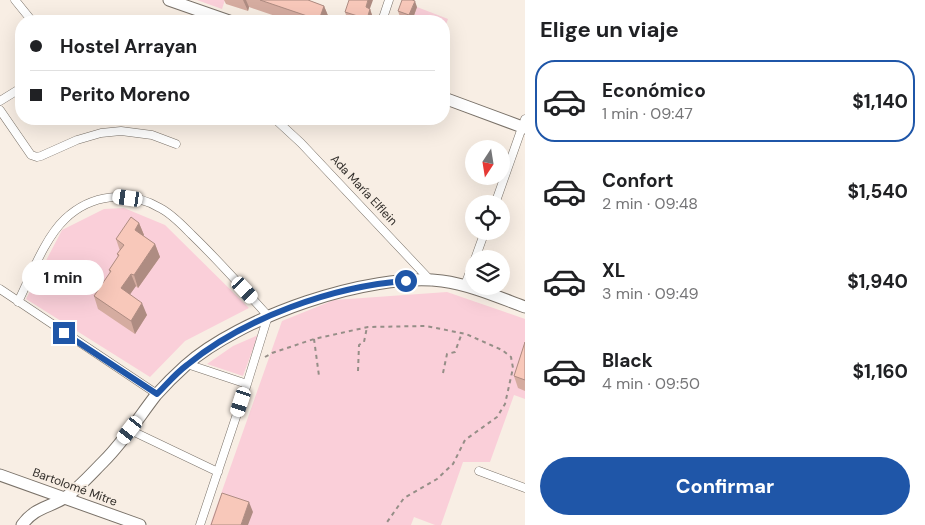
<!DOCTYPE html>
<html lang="es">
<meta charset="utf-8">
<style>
body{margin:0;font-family:"DM Sans",sans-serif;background:#f2f2f2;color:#202124;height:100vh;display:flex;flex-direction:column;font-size:19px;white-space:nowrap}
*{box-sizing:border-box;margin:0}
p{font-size:16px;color:#757577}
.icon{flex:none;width:28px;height:28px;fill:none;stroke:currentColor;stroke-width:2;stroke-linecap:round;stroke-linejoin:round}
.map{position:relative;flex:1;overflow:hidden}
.panel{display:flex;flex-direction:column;background:#fff;width:400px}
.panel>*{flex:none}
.hud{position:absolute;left:15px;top:15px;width:435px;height:110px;border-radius:20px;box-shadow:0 5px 20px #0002;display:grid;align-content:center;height:110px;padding:0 15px;background:#fff}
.needle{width:32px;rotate:192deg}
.buttons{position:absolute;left:465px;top:140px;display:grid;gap:10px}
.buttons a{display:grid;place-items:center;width:45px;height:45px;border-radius:50%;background:#fff;box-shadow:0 5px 20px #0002;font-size:25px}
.end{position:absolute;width:22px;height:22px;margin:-11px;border:6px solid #1f56a8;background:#fff;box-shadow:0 0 0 2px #fff}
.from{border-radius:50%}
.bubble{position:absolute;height:35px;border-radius:18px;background:#fff;box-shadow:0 5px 20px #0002;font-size:16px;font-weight:700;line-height:35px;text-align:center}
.car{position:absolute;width:15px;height:30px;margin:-15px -8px;border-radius:6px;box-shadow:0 0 4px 1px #0007;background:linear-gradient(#fff 24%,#345 0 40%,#fff 0 76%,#345 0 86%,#fff 0)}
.hud b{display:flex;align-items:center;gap:18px;height:48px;font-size:19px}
.hud b+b{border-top:1px solid #e0e0e0}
.hud i{width:12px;height:12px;background:#202124}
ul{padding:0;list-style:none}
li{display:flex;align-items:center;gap:15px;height:82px;margin:0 10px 8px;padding:0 5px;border:2px solid transparent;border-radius:20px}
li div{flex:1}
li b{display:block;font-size:19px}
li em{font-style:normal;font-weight:700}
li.active{border-color:#1f56a8}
li>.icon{width:45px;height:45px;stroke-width:1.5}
h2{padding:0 15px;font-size:22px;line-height:60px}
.action{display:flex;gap:10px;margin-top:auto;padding:10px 15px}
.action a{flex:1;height:58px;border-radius:30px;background:#1f56a8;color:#fff;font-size:20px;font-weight:700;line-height:58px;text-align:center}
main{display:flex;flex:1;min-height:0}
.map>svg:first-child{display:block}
.green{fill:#facfd9}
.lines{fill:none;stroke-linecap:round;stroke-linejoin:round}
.street-casing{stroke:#7a7269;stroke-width:9}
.secondary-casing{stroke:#7a7269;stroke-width:13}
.path{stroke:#958e87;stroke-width:2;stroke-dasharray:4 4;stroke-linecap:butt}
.street{stroke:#fff;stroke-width:8}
.secondary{stroke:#fff;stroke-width:11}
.wall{fill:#d5aca0}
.shaded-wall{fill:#ae8c82}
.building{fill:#f8c8ba;stroke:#ae8c82}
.route{stroke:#1f56a8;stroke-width:6}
.labels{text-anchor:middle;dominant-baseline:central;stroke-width:4;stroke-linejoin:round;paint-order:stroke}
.street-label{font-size:12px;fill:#322e2a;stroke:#f8eee4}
</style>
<main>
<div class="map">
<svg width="525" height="525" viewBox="0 0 525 525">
<rect width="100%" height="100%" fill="#f8eee4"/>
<path class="green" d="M197,0H225L222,9Z
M417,7L448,19L444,30V21H412Z
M124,208L165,225L249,308L185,341L150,377L26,299L62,230L104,209Z
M447,292L525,319V399L514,395L490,462H463L441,525H435L414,517L411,525H210L282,321L334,300Z
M258,335L243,376L207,364L233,346Z"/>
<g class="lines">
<g class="street-casing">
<path id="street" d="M15,0L32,21
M382,21L389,0
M0,101L21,88
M0,110L31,155L37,157L41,156L77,140L101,133L121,131L152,135L176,144
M275,119L301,143L431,281
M495,204L525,119
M475,259L485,231
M465,285L474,261
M0,289L157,394
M18,302C31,276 44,239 65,219C91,194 129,190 160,208C172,214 183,226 192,235C219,261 243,288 268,316L247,384L200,525
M187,364L247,384
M130,430L218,472
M479,471L525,488"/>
</g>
<g class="secondary-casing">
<path id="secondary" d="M169,0L229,21
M444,98L525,128
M0,475L140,525
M22,525C35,507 49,508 66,497C80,487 92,473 104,461C124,441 139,417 156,395C165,385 175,375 185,366C240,317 369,272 442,281C471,285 498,297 525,307"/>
</g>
<path class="path" d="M314,339L319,376
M265,357L272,353L314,339L368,327L426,326L466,334L502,350L511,357L513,368L505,404L497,417L465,440L453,464L437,479L404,498L385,525
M358,371L359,345L364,342L367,327
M443,373L447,354L455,352L462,333"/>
<use href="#street" class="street"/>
<use href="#secondary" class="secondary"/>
</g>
<path class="wall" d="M224,0H308L324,6L329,18L328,21H290L249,7L248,11L226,4Z
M417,7L412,21L400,17L398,11Z
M370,9L372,15L370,21H357L347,18L345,12Z
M139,223L144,235L143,236L155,244L160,257L138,288L136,286L130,294L147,315L135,334L98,309L94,296L110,273L109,270L118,257L117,254L120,251L116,239Z
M525,342V391L518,388L514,376Z"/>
<path class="shaded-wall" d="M243,0H246L249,7L248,11Z
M368,0H373L368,14L366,7Z
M415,1L417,7L412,21L409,15Z
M324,6L329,18L328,21H319V20Z
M370,9L372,15L370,21H368L367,19Z
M139,223L144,235L139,242L135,230Z
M155,244L160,257L138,288L134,275Z
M131,274L136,286L126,300L121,288Z
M142,303L147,315L135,334L131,321Z
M249,502L253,512L248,525H241Z"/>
<path class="building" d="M260,0H308L324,6L319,20Z
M349,0H368L366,7L370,9L367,19L345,12Z
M402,0H412L415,1L409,15L398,11Z
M131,217L139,223L135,230L155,244L134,275L131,274L121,288L142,303L131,321L94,296L111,271L109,270L119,255L117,254L124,245L116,239Z
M525,342V380L514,376Z
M222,493L249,502L241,525H211Z"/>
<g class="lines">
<path class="route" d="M64,333L157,394C167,384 176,373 187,365C244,318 333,286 406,281"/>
</g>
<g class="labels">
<g class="street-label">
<text transform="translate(364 190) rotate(47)">Ada María Elflein</text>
<text transform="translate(75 487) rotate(20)">Bartolomé Mitre</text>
</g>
</g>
</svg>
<div class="buttons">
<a><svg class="needle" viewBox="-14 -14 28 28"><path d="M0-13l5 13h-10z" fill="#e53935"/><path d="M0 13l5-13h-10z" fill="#757577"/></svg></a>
<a><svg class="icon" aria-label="locate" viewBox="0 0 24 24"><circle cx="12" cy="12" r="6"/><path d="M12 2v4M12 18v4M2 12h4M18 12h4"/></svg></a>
<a><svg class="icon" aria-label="layers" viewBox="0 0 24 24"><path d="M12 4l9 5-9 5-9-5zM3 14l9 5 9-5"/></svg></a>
</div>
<i class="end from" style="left:406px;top:281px"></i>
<i class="end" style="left:64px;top:333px"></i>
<div class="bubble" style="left:22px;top:260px;width:82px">1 min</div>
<i class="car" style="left:128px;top:198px;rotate:278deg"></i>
<i class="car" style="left:245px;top:290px;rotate:137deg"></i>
<i class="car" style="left:241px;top:402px;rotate:198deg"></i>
<i class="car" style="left:130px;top:430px;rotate:218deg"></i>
<div class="hud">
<b><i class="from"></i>Hostel Arrayan</b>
<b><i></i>Perito Moreno</b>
</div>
</div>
<section class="panel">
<h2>Elige un viaje</h2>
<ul>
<li class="active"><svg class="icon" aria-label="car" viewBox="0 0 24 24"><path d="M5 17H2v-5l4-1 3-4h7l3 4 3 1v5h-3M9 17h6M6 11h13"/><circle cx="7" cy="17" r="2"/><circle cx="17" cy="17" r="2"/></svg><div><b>Económico</b><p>1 min · 09:47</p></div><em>$1,140</em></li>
<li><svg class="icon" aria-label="car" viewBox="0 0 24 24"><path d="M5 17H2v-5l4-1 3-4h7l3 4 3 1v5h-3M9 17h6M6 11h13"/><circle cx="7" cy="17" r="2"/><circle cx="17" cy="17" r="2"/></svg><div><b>Confort</b><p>2 min · 09:48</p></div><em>$1,540</em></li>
<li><svg class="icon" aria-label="car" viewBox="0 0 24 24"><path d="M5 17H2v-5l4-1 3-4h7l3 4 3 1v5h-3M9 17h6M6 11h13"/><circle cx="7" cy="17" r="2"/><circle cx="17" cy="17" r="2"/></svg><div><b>XL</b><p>3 min · 09:49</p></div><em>$1,940</em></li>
<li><svg class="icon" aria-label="car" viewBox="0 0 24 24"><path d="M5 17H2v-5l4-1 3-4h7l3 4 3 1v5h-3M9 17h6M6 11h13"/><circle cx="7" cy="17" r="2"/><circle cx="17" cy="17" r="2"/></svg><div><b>Black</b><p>4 min · 09:50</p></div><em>$1,160</em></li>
</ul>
<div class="action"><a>Confirmar</a></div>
</section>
</main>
